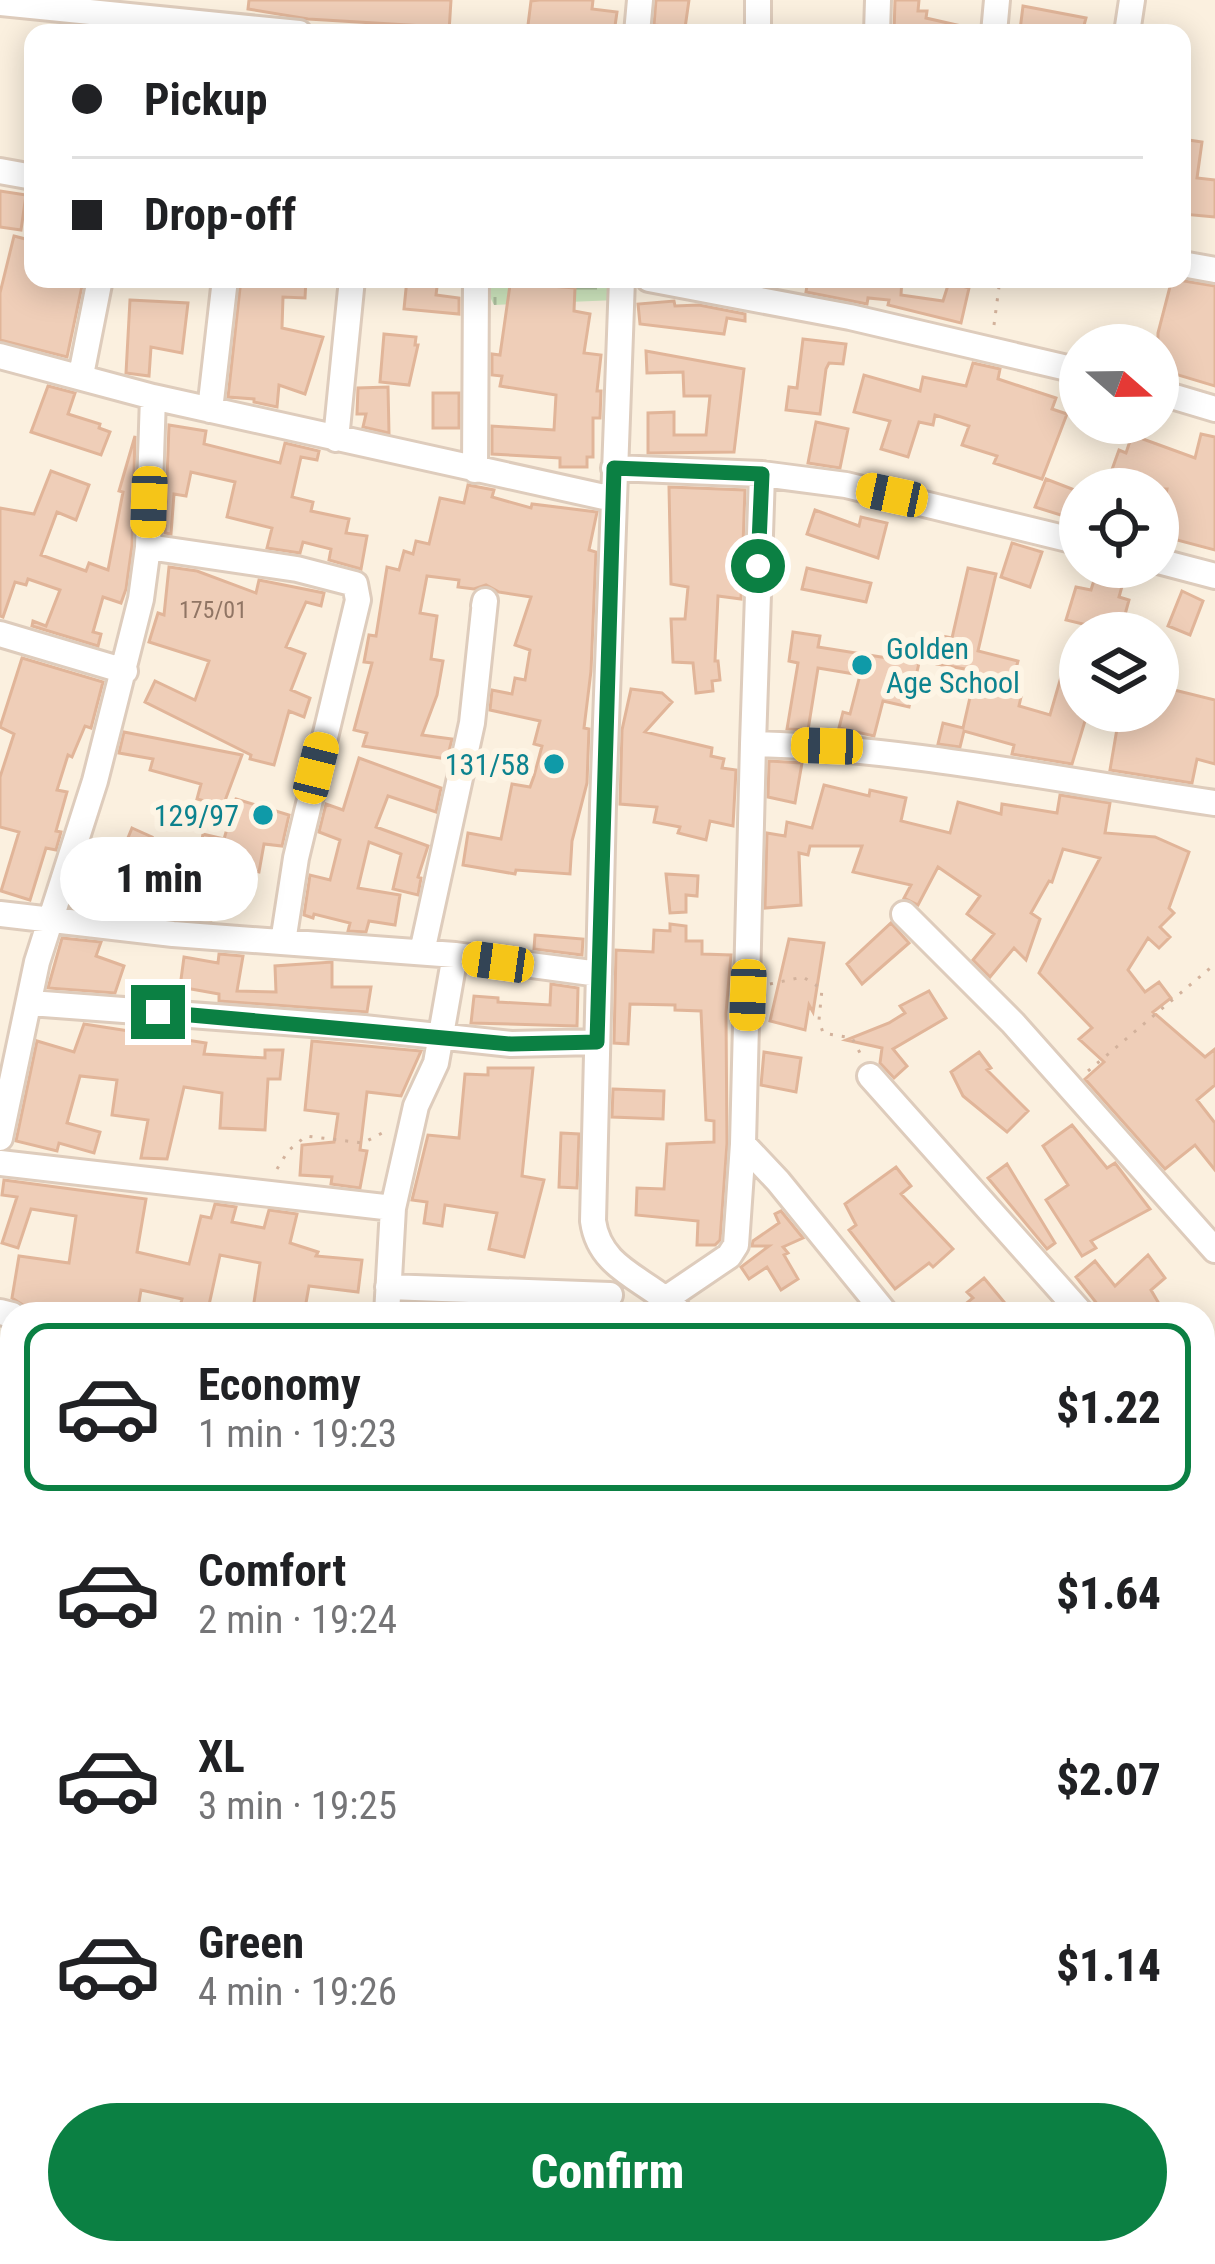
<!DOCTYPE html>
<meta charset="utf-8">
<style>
body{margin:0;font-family:"Roboto Condensed",sans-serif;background:#f2f2f2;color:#202124;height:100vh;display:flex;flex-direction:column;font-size:45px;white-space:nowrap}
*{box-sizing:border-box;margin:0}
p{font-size:39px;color:#757577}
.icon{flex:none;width:66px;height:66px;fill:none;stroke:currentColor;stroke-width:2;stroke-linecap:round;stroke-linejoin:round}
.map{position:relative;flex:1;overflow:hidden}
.drawer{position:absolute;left:0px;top:1302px;width:1215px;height:963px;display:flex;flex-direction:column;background:#fff;border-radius:36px 36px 0 0;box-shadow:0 6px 30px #0003}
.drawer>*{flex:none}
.guide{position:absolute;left:24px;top:24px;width:1167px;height:264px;border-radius:24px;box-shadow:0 6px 30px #0003;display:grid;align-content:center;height:264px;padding:0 48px;background:#fff}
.needle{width:78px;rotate:110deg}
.controls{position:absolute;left:1059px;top:324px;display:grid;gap:24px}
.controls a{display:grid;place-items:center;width:120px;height:120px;border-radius:50%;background:#fff;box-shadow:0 6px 30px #0003;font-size:60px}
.end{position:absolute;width:54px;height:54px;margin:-27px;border:15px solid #0b8043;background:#fff;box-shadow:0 0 0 6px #fff}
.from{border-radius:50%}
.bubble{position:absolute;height:84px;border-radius:42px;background:#fff;box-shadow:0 6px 30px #0003;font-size:39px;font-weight:800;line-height:84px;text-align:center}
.car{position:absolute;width:36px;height:72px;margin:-36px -18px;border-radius:15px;box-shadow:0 0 9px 3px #0007;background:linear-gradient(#f5c518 24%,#345 0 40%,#f5c518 0 76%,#345 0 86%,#f5c518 0)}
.guide b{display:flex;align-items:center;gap:42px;height:114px;font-size:45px}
.guide b+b{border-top:3px solid #e0e0e0}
.guide i{width:30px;height:30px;background:#202124}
ul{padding:21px 0 0;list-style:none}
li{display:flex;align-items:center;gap:36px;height:168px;margin:0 24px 18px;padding:0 24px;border:6px solid transparent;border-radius:24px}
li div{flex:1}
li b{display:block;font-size:45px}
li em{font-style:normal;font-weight:800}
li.active{border-color:#0b8043}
li>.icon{width:108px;height:108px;stroke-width:1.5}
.primary-button{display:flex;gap:24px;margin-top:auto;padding:24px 48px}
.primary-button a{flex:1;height:138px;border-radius:72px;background:#0b8043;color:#fff;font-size:48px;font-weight:800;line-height:138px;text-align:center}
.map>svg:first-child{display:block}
.wetland{fill:url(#wetland-marsh)}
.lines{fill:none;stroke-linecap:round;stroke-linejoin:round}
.stream{stroke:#9ccbd4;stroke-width:6}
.building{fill:#efceb8;stroke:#e1b599;stroke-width:3}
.minor-casing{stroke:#deccbc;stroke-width:30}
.path{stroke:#d3b29c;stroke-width:3;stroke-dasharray:3 9;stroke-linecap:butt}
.minor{stroke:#fff;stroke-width:24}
.route{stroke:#0b8043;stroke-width:15}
.culture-dot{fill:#0f9aa8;stroke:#fef5e5;stroke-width:4.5}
.labels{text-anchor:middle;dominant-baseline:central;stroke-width:12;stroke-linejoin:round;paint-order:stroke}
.number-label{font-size:24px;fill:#907564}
.culture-label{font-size:30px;fill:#0d838f;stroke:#fef5e5;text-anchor:end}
</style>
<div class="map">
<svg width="1215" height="2264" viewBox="0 0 1215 2264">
<defs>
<pattern id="wetland-marsh" width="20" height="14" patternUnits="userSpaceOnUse" patternTransform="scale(3)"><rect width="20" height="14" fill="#cfe7bf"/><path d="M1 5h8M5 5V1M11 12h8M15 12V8" fill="none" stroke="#acbe9d"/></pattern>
</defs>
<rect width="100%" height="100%" fill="#fbf0df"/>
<path class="wetland" d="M481,279H626L617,300L494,305Z"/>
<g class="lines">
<path class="stream" d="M0,1380L12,1385"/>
</g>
<path class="building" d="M249,0H451L449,32L422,30L423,26L308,19L248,9Z
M539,0H593L592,9L617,12L614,33H527L531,1Z
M656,0H689L685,28L654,25Z
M895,0H919L918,11H927L926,18L961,26L960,33H894Z
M1023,6L1086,18L1082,33L1020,30Z
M1182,139L1202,142L1197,178L1215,180V217L1182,214Z
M0,191L26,195L21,230L0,227Z
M14,236L33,241V279L82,286L67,357L0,340V293Z
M241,279H306L305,298L283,297L282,328L323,337L305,394L279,385L277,407L254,402V399L228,397Z
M407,279H438L436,295L459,298V314L404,309Z
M524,279H550L549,286L575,288L574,311L590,314L584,353L601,355L597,391H601L600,418H593V457H587V467H560V458L492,454V426L554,430L556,395L500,386L502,376L492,375V354L500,355L510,285L524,286Z
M808,279H902L901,295L943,301L949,282L969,288L961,323L888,305L889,300L868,298L867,304L806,292Z
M1172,279L1215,286V386L1158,369V333Z
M130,300L188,303L182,353L151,347L149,376L126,373Z
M674,301L675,306L699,305L745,314V321L727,318L724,334L640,324L638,304Z
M384,334L416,337L415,345H418L409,385L380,382Z
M803,339L846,344L843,364L829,363L826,369L820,414L786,410L789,387L797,388Z
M646,351L744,369L734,452L648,453V413L674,412V435H706L710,396H684L683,372L647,373Z
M973,363L1000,369L998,379L1056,398L1052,409L1067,414L1042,479L994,463L997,456L962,445L969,426L935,415L933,425L919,422L908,457L881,449L890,421L854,412L864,375L920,391L923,377L966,386Z
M48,386L75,393L68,414L100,424L99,428L110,432L101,455L31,432Z
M388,387L389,433L363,427L366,414H357L358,388Z
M433,393H459V428H433Z
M816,422L848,429L840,468L808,463Z
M169,425L206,431L204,444L280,463L285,443L319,451L317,460L301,457L292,497L313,502L311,511L349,519L346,533L367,536L361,569L329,560L331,549L303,542L300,553L267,548L272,528L227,517L235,482L191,472L186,496L174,494L171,534L165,533Z
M1201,434L1215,437V550L1158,535L1167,489H1105L1119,450L1126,453L1132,435L1195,458Z
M135,436L132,546L126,589L121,603L103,597L93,632L101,634L98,646L32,626L33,621L46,626L60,590L28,579L26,585L15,582L3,617L0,616V508L34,514L51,471L89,485L76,520L57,512L41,555L86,571L89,563L108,570L123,492L119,491Z
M1046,479L1080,492V521L1035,507Z
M468,485L494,490L492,497L531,508L532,504L597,512L589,550L596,552L591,671L584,728L589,729L587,783L572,841L570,874L516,870L515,874L463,865L468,833L501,839L512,784L530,787L534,776L542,746L534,744L540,721L490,710L492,690L512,694L515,678L525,680L530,650L515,645L531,597L499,592L486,585L474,589L458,587L459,580L427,576L420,613L437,616L431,659L443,661L437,695L422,735L452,739L447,759L363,746L367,733L354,730L372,663L364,662L369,635L376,636L387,567L399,570L404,551L413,554L416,541L429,544L440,498L464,503Z
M669,487L745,490L741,599L718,596L715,661H718L720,680L712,681L713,691L696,693L693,663L673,662L671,619H685L688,587L671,584Z
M815,510L859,526L861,517L887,523L878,558L807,534Z
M1012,543L1042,552L1030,587L1001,577Z
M169,567L197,571L256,593L259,580L324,593L321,606L306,602L286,647L305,654L291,690L310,698L304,717L289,711L274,765L250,759L251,755L145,702L155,681L195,700L209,661L149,642L158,613L164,615Z
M1098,567L1126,572L1119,597L1129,600L1120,633L1066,620L1076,587L1091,590Z
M807,568L871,583L866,602L802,589Z
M968,568L996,574L978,651L1018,661L1009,695L1021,697L1019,706L1050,715L1065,663L1080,667V711H1088L1072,764L1012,754L1014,745L964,731L960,747L938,744L943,723L963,728L976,671L937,664L942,636L952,638Z
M1182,591L1203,601L1190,635L1168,626Z
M793,632L820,636L818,647L919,663L909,707L883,701L874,736L839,728L843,712L850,714L860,675L818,668L808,730L787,729L798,663L789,661Z
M22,658L103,682L91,728L85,726L72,757L68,755L57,790L67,792L56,831L61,832L56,850L46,848L30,900L1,891L19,832L0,827V777L14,734L0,727Z
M1158,686L1215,700V764L1197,759L1192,783L1110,770L1120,711H1158Z
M631,689L662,693L672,702L645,732L712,748L711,756L724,759L722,768L736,770L733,826L710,821L706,840L678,833L680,827L654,822L657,807L620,804L622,730Z
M124,732L242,755L223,806L197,799L201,784L150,770L153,759L119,753Z
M359,758L441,788L436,812L388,796L376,827L428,846L418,877L421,878L418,895L393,889L401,854L369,842L358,888L400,895L395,925L369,921L366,932L348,931L350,923L314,914L313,918L304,915L310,875L330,880L340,840L319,832L326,804L343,810Z
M769,761L802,763L795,803L768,797Z
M824,785L869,796L870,790L906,798L901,821L950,833L958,802L1001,814L1002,804L1057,813L1060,795L1110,803L1105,833L1155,837L1189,852L1169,908L1174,913L1160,927L1170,937L1159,948L1148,938L1128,970L1145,992L1159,982L1171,998L1153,1012L1205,1057L1215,1049V1085L1197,1100L1215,1123V1170L1195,1145L1165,1169L1085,1079L1104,1062L1079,1039L1092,1028L1039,973L1100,858L1063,849L1052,882L1049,881L1031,913L1040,919L1026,960L1014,948L990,977L973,960L994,934L967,914L980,896L938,867L918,905L904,898L911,885L853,872L862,846H810L808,855L799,853L801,905L765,908L767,833L785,836L787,822L812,828Z
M236,799L289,815L282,846L264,844L259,872L223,863L211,920L181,918L188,884L193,885L203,834L224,839Z
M132,828L152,837L137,874L87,859L93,841L123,850Z
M666,874L698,876L697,896L686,895V912L670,913Z
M891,923L909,943L862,984L847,964Z
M670,924L686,926V941H702V954L731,955L726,1013L727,1143L720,1240L715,1245H697L698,1221L636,1215L637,1188L664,1189L667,1144L714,1142V1121L706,1120L701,1011L675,1010V1005L630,1004L628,1044L614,1043L616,950L653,952L654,930L670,931Z
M535,935L583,939L582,955L534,949Z
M62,938L101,942L96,956L124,966L115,993L48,988Z
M789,939L824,943L813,1012L809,1005L805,1030L770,1021Z
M219,954L243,956L237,991L276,992L275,966L332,962V987H371L367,1012L219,1001V994L180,987L184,957L218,963Z
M551,984L578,988L577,1026L471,1023L474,996L498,998V1002L550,1005Z
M929,991L946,1018L893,1049L907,1066L894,1078L880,1063L882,1048L846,1040L889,1023L905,1013L900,1006Z
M84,1024L206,1043L204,1054L265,1058V1050H283L280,1079H268L265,1130L220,1128L222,1093L184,1087L167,1159L141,1158L148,1120L112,1115L117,1080L80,1076L67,1123L100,1132L94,1153L59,1143L57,1151L16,1141L37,1041L74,1052Z
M312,1041L421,1051L401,1096L367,1092L360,1150L367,1151L360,1188L331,1184L332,1177L300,1175L302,1145L334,1142L338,1114L305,1110Z
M764,1052L801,1058L796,1092L761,1085Z
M979,1052L991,1068L987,1070L1028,1111L1007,1132L963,1096L951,1072Z
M488,1068H533L522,1176L544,1180L524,1257L489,1249L497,1213L445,1205L442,1226L424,1223L427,1202L412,1200L428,1135L459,1138L465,1074L488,1075Z
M613,1089L664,1091L663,1119L612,1117Z
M1072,1125L1107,1168L1115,1163L1150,1209L1091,1241L1096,1248L1082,1256L1046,1200L1068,1185L1043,1146Z
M561,1133L579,1134L577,1188L559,1187Z
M1007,1164L1055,1243L1047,1249L988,1178Z
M896,1167L911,1186L901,1194L953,1249L933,1267L929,1263L895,1289L849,1230L856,1225L845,1204Z
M4,1180L146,1199L137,1252L189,1264L201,1216L211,1218L215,1204L236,1207L232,1222L264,1228L269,1210L297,1214L290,1243L318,1252L316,1256L362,1260L358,1292L309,1286L304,1314L253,1309L260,1263L220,1255L207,1314H178L182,1299L141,1290L137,1314H63L26,1307L12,1298L19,1256L69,1263L76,1216L31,1209L18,1248L2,1243L17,1197L2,1195Z
M781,1211L803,1238L783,1247L788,1253L784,1255L798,1279L781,1290L767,1267L749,1279L741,1267L769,1246H752L753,1241L779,1223L775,1214Z
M1148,1255L1165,1278L1151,1290L1165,1314H1105L1076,1277L1095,1261L1115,1286Z
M984,1278L1014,1314H953L973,1298L967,1292Z"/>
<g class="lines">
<g class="minor-casing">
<path id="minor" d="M0,3L299,33
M637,33L640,0
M758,33V0
M877,33L878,0
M994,33L997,0
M1127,33L1132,0
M0,171L33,177
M1182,264L1215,270
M622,279L603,805L593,1221C600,1272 651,1279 681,1314
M649,279L850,317L1080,371
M0,356L153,397L148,547L141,599L95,781L37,962L0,1138
M81,375L100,279
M1158,392L1215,409
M153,397L613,499
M210,410L225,279
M336,439L352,279
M614,468L762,474L846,485L1080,542
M475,470L476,279
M762,474L753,744C908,748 1061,781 1215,803
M148,547L297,569L355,584L358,600L296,858L283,942
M1158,561L1215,576
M0,634L125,671
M0,914L173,934L455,955L599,974
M904,914L1013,1023L1215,1250
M422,952L472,723L485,601L484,606
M30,1003L364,1028L511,1044L597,1042
M870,1076L1082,1314
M743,1144L778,1181L886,1314
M0,1163L393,1208
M388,1287L610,1295
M667,1298L729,1256L736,1245L743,1144L753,744
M0,1312L12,1315
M387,1314L393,1208L416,1106L436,1063L455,955
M1203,1423L1215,1417
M0,1465L12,1468
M0,1597L12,1599
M0,1719L12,1721
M0,1843L12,1845
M0,1964L12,1966
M1203,1988L1215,1989
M0,2084L12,2086
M0,2210L12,2212
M1203,2237L1215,2213
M308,2253L366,2264
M1103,2253L1118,2264
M247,2264L251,2253
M870,2264L877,2253
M1190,2264L1195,2253"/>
</g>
<path class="path" d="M994,325L1000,279
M770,984L803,977L822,989L819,1020L823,1033L852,1038L860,1053
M1088,1071L1215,964
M277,1169L288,1151L306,1136L363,1143L386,1131
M1203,1557H1215
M1203,1820L1215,1825"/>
<use href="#minor" class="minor"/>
</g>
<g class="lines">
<path class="route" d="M158,1012L511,1044L597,1042L614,468L762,474L758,566"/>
</g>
<g class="culture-dot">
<circle cx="862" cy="665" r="12"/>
<circle cx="554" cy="764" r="12"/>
<circle cx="263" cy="815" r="12"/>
</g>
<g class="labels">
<g class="number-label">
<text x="213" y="610">175/01</text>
</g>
<g class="culture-label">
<text x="886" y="648" text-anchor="start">Golden<tspan x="886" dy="34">Age School</tspan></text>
<text x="530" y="764">131/58</text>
<text x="239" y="815">129/97</text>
</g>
</g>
</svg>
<div class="controls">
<a><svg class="needle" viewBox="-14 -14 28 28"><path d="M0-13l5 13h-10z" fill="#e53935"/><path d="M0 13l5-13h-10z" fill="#757577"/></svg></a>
<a><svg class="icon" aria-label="locate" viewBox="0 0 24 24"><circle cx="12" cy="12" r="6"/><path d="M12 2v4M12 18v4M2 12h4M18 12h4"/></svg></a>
<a><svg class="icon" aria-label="layers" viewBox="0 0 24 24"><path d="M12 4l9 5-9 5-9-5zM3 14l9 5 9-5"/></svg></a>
</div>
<i class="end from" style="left:758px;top:566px"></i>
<i class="end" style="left:158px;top:1012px"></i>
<div class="bubble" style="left:60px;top:837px;width:198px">1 min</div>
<i class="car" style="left:892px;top:495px;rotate:282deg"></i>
<i class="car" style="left:149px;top:502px;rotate:182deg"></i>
<i class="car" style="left:827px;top:746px;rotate:272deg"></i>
<i class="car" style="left:316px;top:768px;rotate:14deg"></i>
<i class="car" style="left:498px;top:962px;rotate:278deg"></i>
<i class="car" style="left:748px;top:995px;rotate:182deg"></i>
<div class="guide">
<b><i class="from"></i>Pickup</b>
<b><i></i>Drop-off</b>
</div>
<section class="drawer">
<ul>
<li class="active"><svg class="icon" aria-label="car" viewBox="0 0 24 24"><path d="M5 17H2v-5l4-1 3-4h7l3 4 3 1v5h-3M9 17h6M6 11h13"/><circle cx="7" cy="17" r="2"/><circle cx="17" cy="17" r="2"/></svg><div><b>Economy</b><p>1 min · 19:23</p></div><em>$1.22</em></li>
<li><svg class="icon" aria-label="car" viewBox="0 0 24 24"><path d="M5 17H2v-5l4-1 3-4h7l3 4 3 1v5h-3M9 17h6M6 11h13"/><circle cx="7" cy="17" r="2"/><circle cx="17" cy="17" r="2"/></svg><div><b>Comfort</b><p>2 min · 19:24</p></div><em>$1.64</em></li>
<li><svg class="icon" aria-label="car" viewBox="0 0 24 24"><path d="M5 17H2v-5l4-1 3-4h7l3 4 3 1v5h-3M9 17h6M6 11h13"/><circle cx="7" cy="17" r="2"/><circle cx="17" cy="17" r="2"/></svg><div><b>XL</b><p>3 min · 19:25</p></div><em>$2.07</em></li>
<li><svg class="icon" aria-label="car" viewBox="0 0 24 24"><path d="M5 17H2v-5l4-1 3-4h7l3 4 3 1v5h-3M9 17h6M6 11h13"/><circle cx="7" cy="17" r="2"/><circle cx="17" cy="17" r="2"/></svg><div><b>Green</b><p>4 min · 19:26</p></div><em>$1.14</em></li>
</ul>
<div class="primary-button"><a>Confirm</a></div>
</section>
</div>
